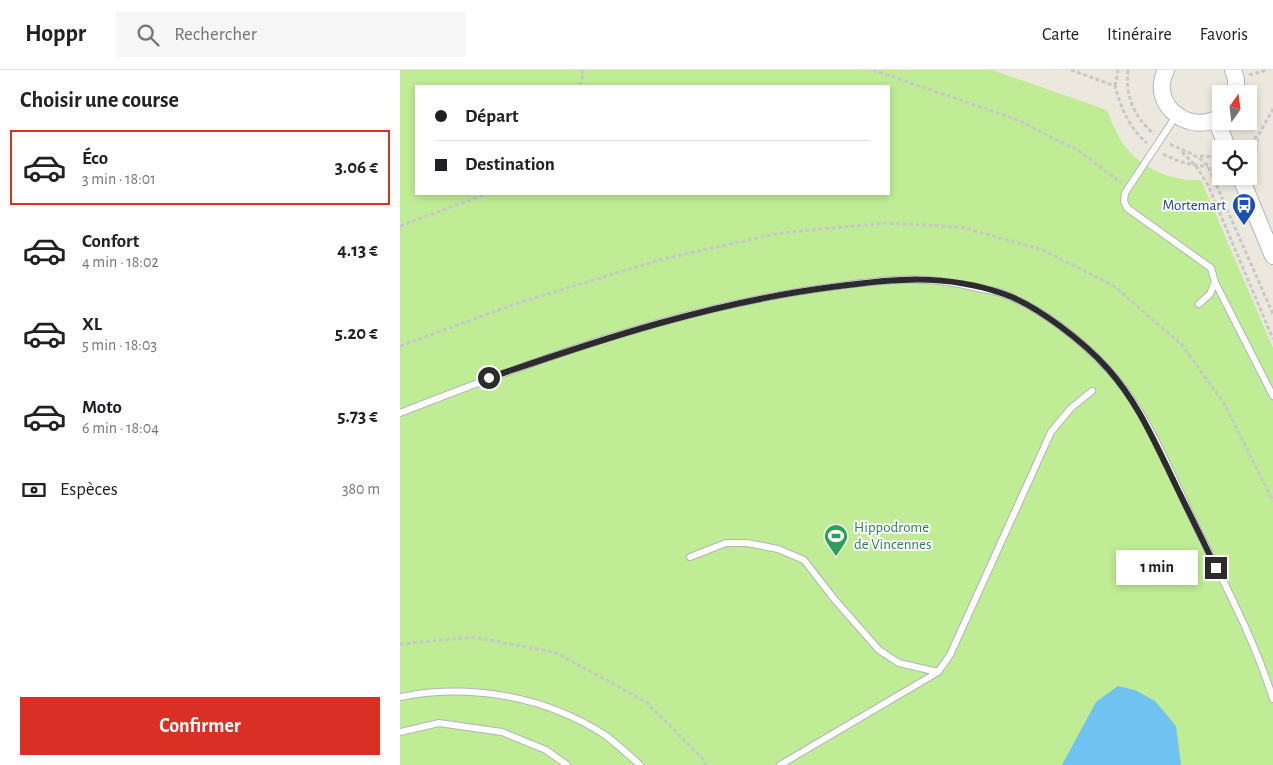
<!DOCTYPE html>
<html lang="fr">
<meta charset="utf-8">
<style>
body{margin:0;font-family:"Alegreya Sans",sans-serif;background:#f6f6f6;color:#202124;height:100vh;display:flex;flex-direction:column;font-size:19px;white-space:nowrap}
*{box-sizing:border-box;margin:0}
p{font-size:16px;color:#757577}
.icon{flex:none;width:28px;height:28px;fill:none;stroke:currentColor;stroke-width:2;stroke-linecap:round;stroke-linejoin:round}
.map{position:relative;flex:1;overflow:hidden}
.drawer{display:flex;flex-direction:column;background:#fff;width:400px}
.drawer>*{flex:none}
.top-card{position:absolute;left:15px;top:15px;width:475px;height:110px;border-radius:0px;box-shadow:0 2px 8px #0003;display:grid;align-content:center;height:110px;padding:0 20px;background:#fff}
.needle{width:32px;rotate:14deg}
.tools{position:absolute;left:812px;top:15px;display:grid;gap:10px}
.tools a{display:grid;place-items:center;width:45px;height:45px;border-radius:0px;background:#fff;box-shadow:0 2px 8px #0003;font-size:25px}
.end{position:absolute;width:22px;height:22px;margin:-11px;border:6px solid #2c2c2c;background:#fff;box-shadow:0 0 0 2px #fff}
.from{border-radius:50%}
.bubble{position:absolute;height:35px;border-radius:0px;background:#fff;box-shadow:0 2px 8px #0003;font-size:16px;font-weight:700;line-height:35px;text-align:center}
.top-card b{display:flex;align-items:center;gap:18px;height:48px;font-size:19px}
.top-card b+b{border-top:1px solid #e0e0e0}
.top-card i{width:12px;height:12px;background:#202124}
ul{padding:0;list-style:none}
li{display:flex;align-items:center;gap:15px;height:75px;margin:0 10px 8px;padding:0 10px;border:2px solid transparent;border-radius:0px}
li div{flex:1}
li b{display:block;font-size:19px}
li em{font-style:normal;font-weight:700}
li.active{border-color:#d93025}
li>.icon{width:45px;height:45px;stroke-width:1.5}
h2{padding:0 20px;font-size:22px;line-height:60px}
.pay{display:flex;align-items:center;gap:12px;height:55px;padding:0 20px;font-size:19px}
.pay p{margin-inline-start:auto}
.cta{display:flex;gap:10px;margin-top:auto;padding:10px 20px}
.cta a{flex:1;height:58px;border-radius:0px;background:#d93025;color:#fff;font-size:20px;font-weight:700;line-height:58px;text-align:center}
header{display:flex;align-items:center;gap:30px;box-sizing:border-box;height:70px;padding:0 25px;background:#fff;border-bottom:1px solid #e0e0e0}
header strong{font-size:24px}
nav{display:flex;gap:28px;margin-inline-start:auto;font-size:18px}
.search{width:350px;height:45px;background:#f6f6f6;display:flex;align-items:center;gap:12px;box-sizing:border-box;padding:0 18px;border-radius:0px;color:#757577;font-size:19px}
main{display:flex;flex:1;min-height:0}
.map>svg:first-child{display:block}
.pitch{fill:#bfec95;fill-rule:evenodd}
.water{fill:#70c2f0}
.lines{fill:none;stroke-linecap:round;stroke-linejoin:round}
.service-casing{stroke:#b2b3bf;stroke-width:8}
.tertiary-casing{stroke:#b2b3bf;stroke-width:18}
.path{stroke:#c8c8c8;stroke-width:3;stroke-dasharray:4 2.5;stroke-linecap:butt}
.service{stroke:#fff;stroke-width:6}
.tertiary{stroke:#fff;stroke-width:16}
.route{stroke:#2c2c2c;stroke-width:6}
.labels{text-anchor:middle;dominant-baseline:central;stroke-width:4;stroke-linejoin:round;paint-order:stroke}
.transit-label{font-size:15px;fill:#164399;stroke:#fff;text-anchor:end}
.leisure-label{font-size:15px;fill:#27864d;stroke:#fff;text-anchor:start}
</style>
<header>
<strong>Hoppr</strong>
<div class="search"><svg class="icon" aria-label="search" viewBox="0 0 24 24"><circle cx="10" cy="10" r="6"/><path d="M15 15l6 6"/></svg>Rechercher</div>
<nav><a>Carte</a><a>Itinéraire</a><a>Favoris</a></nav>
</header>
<main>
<section class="drawer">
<h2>Choisir une course</h2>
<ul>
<li class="active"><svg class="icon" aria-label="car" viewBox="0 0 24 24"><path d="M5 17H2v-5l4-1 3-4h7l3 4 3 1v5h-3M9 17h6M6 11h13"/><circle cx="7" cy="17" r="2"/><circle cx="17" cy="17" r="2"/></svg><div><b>Éco</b><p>3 min · 18:01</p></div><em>3.06 €</em></li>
<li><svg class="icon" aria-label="car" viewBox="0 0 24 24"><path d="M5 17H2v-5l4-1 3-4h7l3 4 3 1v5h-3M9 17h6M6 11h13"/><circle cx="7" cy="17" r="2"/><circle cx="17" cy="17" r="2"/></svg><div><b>Confort</b><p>4 min · 18:02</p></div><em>4.13 €</em></li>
<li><svg class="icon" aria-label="car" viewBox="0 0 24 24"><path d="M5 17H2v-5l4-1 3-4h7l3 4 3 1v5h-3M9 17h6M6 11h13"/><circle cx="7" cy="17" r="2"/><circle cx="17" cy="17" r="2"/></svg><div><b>XL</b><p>5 min · 18:03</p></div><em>5.20 €</em></li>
<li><svg class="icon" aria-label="car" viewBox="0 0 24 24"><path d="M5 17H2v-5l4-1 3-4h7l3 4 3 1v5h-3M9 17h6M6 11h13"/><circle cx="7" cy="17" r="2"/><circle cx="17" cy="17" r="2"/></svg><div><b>Moto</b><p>6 min · 18:04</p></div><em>5.73 €</em></li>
</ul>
<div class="pay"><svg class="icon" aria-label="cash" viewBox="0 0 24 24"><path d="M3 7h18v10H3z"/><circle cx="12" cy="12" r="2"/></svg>Espèces<p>380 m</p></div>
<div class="cta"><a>Confirmer</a></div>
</section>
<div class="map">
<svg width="873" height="695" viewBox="0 0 873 695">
<rect width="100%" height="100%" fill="#ede8de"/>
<path class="pitch" d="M0,0H592L707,40C711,50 715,60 720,69C736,96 770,112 801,110L873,278V695H0ZM16,16H489V124H16Z"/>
<path class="water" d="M718,616L735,620L755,631L776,656L781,695H662L696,632Z"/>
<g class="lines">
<g class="service-casing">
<path id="service" d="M776,46L725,123L724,131L727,138L811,198L815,212L810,224L799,234
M815,212L873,326
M0,343C142,287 286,235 438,216C490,209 526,205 578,218C587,220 597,221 606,225C643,240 679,268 706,297C746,338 770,402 795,454C822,509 855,570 873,629
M290,487L326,473H347L378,479L404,490L435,530L479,580L499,593L538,602
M0,627C70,613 145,626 205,665C217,674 229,685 240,695
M0,662L39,653L102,662L146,680L167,695
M380,695L538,602L550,585L651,362L671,338L692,321"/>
</g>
<g class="tertiary-casing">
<path id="tertiary" d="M766,0C748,35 791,67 821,46
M833,0L836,9V24
M816,50L828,79
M840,106L873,186"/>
</g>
<path class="path" d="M473,0L618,50L679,81L721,113
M671,0L715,16C721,38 729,58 747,73
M728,0C725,26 734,47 754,64
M849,5L867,0
M180,16L183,5L182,0
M715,16L718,0
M770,74C785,82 797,84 808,96L873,244
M843,76L858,66L873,39
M782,82L796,96L808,115L873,269
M763,84C778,92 792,96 808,96
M800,86L816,87
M853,98L858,67
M0,156L86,124
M0,276L115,234L263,189L380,163L486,153L561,157L643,180L714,216L782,275L825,335L873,431
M0,574L74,567L157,583L246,632L302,688L306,695"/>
<use href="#service" class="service"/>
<use href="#tertiary" class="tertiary"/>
</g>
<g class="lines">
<path class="route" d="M89,308C201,269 314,232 432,217C493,209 544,203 604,224C638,236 684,272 708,299C734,328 750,362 767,397C783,431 800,464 816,498"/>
</g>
<defs>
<g id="bus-pin" transform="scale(1.25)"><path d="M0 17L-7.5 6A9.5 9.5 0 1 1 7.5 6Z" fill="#1a4fb4" stroke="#fff"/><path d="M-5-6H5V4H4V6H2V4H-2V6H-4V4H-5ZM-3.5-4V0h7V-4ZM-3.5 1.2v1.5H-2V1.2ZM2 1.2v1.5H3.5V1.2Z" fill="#fff"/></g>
<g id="stadium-pin" transform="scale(1.25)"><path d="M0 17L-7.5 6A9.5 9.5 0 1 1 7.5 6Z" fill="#2e9e5b" stroke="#fff"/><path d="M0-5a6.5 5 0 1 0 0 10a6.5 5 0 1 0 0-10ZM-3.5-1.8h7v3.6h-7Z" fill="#fff"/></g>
</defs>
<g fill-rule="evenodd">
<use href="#bus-pin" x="844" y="135"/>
<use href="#stadium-pin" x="436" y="466"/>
</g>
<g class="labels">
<g class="transit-label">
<text x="826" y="135">Mortemart</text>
</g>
<g class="leisure-label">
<text x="454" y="457">Hippodrome<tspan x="454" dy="17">de Vincennes</tspan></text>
</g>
</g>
</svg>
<div class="tools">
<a><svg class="needle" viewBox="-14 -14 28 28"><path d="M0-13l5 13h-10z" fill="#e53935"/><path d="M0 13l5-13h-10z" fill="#757577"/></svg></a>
<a><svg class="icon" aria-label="locate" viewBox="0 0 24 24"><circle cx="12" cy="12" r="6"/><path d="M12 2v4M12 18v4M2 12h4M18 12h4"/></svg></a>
</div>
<i class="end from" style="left:89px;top:308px"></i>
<i class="end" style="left:816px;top:498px"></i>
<div class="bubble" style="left:716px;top:480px;width:82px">1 min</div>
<div class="top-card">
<b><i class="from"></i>Départ</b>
<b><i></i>Destination</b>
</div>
</div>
</main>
